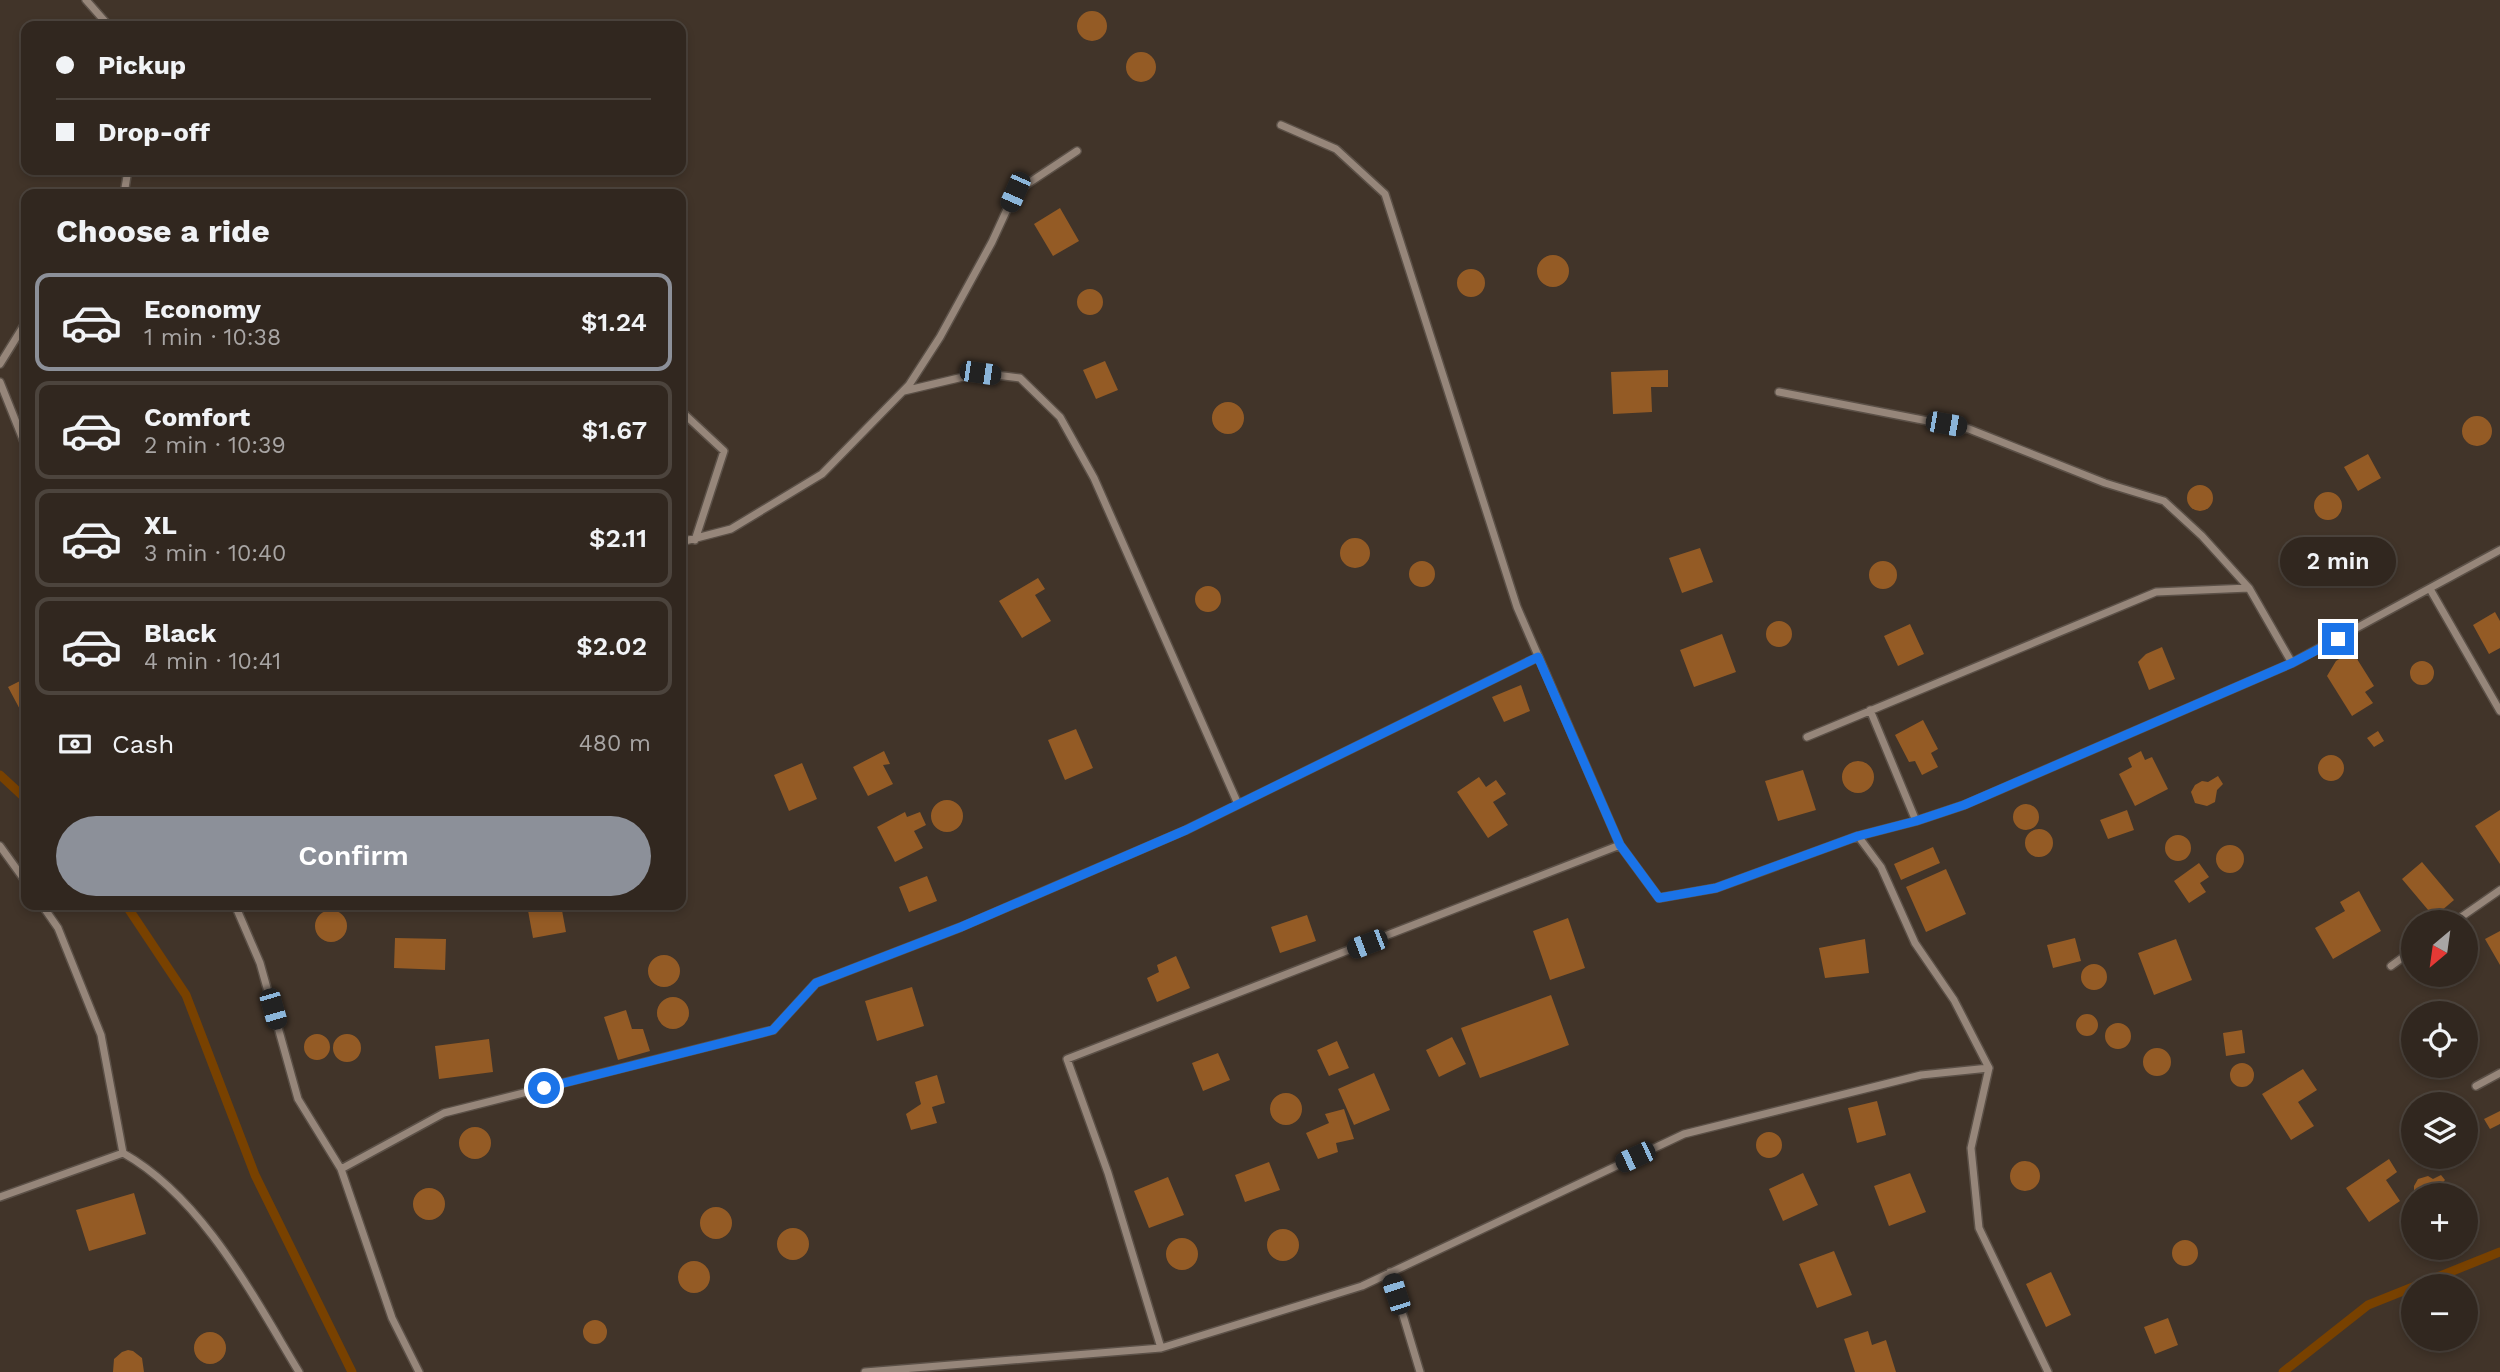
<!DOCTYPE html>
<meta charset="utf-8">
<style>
body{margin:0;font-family:"Work Sans",sans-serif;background:#3d332c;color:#f1f3f6;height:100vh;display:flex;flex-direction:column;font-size:26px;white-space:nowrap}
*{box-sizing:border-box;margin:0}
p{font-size:23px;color:#a8a5a4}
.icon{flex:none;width:38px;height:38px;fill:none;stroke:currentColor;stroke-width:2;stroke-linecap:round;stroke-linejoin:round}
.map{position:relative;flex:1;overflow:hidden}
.drawer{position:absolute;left:21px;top:189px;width:665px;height:721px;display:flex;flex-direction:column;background:#31271f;border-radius:14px;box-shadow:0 4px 10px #0003,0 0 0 2px #4c443d}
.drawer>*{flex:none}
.guide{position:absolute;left:21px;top:21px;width:665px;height:154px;border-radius:14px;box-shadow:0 4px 10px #0003,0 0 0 2px #4c443d;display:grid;align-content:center;height:154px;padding:0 35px;background:#31271f}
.needle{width:46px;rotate:209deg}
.controls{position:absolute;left:2401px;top:910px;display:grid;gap:14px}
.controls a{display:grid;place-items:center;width:77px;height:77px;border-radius:50%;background:#31271f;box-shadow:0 4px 10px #0003,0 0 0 2px #4c443d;font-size:35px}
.end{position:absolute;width:32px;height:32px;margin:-16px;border:9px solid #1a73e8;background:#fff;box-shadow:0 0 0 4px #fff}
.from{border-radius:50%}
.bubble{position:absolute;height:49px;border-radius:24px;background:#31271f;box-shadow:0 4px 10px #0003,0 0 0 2px #4c443d;font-size:23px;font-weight:600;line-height:49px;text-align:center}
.car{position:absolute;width:21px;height:42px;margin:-21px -10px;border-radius:9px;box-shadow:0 0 5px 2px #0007;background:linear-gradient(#222 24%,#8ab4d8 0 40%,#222 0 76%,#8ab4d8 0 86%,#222 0)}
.guide b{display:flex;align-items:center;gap:24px;height:66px;font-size:26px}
.guide b+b{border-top:2px solid #4c443d}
.guide i{width:18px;height:18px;background:#f1f3f6}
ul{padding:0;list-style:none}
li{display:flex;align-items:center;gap:21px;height:98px;margin:0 14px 10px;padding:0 21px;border:4px solid #4c443d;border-radius:14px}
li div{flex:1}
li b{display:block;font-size:26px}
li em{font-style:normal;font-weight:600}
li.current{border-color:#8c9099}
li>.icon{width:63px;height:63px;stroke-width:1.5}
h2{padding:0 35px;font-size:32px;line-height:84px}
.pay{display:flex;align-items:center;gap:18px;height:77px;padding:0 35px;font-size:26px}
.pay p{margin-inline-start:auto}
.action{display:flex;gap:14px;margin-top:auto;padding:14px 35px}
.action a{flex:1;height:80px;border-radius:42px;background:#8c9099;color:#fff;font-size:28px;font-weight:600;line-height:80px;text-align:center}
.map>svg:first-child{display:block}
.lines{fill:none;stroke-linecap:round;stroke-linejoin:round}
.stream{stroke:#784100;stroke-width:9}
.building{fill:#945b25}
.minor-casing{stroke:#5b5047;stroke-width:10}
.minor{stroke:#96867a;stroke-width:7}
.route{stroke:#1a73e8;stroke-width:9}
</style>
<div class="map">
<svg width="2500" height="1372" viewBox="0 0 2500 1372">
<rect width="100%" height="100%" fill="#413429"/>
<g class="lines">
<path class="stream" d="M0,775L26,799
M126,905L186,995L255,1175L352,1372
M2415,1286L2500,1252
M2283,1372L2368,1305L2413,1287"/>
</g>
<path class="building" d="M1077 26a15 15 0 1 1 30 0a15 15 0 1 1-30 0Z
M1126 67a15 15 0 1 1 30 0a15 15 0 1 1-30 0Z
M1060,208L1079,241L1053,256L1034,224Z
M1537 271a16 16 0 1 1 32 0a16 16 0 1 1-32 0Z
M1457 283a14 14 0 1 1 28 0a14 14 0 1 1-28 0Z
M1077 302a13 13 0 1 1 26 0a13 13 0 1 1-26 0Z
M1105,361L1118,390L1096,399L1083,370Z
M1668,370V387H1651L1652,412L1613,414L1611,372Z
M1212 418a16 16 0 1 1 32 0a16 16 0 1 1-32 0Z
M2462 431a15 15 0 1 1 30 0a15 15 0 1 1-30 0Z
M2368,454L2381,478L2358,491L2344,467Z
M2187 498a13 13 0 1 1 26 0a13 13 0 1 1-26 0Z
M2314 506a14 14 0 1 1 28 0a14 14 0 1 1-28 0Z
M1340 553a15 15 0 1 1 30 0a15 15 0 1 1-30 0Z
M1700,548L1713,582L1682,593L1669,558Z
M2304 568a16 16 0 1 1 32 0a16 16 0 1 1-32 0Z
M1869 575a14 14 0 1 1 28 0a14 14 0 1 1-28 0Z
M1409 574a13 13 0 1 1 26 0a13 13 0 1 1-26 0Z
M1038,578L1045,589L1035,595L1051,621L1022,638L999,601Z
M1195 599a13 13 0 1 1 26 0a13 13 0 1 1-26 0Z
M2495,612L2500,621V648L2489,654L2473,625Z
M1766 634a13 13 0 1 1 26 0a13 13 0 1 1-26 0Z
M1910,624L1924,654L1898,666L1884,636Z
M1722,634L1736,672L1694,687L1680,650Z
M2162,647L2175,679L2149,690L2138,662L2146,654Z
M2352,651L2374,686L2365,692L2373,703L2352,716L2327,676L2336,661Z
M2410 673a12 12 0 1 1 24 0a12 12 0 1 1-24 0Z
M26,678V716L24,717L8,687Z
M1521,685L1530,711L1504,722L1492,697Z
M1923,720L1938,749L1931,753L1938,767L1922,775L1915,761L1909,762L1895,735Z
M1076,729L1093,768L1065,780L1048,740Z
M2378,731L2384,741L2374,747L2367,738Z
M884,751L890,764L883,765L893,784L868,796L853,767Z
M2141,751L2145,760L2152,757L2168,789L2135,806L2119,774L2132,767L2128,758Z
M2318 768a13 13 0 1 1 26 0a13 13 0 1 1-26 0Z
M1842 777a16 16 0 1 1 32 0a16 16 0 1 1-32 0Z
M802,763L817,799L789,811L774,775Z
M1803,770L1816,810L1778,821L1765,781Z
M2218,776L2223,784L2217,790L2215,802L2207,806L2195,803L2191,792L2195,785L2202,781L2208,782Z
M1479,777L1486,787L1496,780L1506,794L1493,802L1508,825L1488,838L1457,792Z
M931 816a16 16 0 1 1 32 0a16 16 0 1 1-32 0Z
M2013 817a13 13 0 1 1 26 0a13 13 0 1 1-26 0Z
M2127,810L2134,830L2108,839L2100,820Z
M2500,810V864L2475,826Z
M905,812L907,817L920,812L926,825L914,831L923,848L895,862L877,827Z
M2025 843a14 14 0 1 1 28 0a14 14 0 1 1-28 0Z
M2165 848a13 13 0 1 1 26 0a13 13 0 1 1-26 0Z
M2216 859a14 14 0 1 1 28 0a14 14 0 1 1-28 0Z
M1933,847L1940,863L1901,880L1894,864Z
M2422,862L2454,900L2434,917L2402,879Z
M2199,863L2209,877L2200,883L2206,892L2189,903L2174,881Z
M1946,869L1966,914L1926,932L1906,887Z
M927,876L937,901L909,912L899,887Z
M2359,891L2381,931L2333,959L2315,928L2345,911L2340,902Z
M527,905H561L566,932L533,938Z
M315 926a16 16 0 1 1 32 0a16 16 0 1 1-32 0Z
M1307,915L1316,941L1280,953L1271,927Z
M1568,918L1585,968L1550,980L1533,931Z
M2500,931V965L2485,939Z
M395,938L446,939L445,970L394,968Z
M2075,938L2081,961L2053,968L2047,945Z
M1865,939L1869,973L1825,978L1819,948Z
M2176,939L2192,980L2154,995L2138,953Z
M648 971a16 16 0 1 1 32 0a16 16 0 1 1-32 0Z
M1176,956L1190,988L1157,1002L1147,978L1159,972L1157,965Z
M2081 977a13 13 0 1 1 26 0a13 13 0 1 1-26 0Z
M912,987L924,1026L877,1041L865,1001Z
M1551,995L1569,1045L1480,1078L1461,1028Z
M657 1013a16 16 0 1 1 32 0a16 16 0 1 1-32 0Z
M626,1010L632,1029H643L650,1051L618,1060L604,1017Z
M2076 1025a11 11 0 1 1 22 0a11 11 0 1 1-22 0Z
M2105 1036a13 13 0 1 1 26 0a13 13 0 1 1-26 0Z
M2242,1030L2245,1053L2226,1056L2223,1033Z
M304 1047a13 13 0 1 1 26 0a13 13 0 1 1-26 0Z
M333 1048a14 14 0 1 1 28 0a14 14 0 1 1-28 0Z
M1452,1037L1466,1064L1439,1077L1426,1050Z
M489,1039L493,1072L439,1079L435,1046Z
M1337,1041L1349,1068L1329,1076L1317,1050Z
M2143 1062a14 14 0 1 1 28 0a14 14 0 1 1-28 0Z
M1218,1053L1230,1080L1203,1091L1192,1063Z
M2230 1075a12 12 0 1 1 24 0a12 12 0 1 1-24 0Z
M2303,1069L2317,1090L2298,1102L2314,1126L2291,1140L2262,1094Z
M1374,1073L1390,1110L1354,1125L1338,1089Z
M937,1075L945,1103L932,1107L937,1123L911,1130L906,1114L921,1104L915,1082Z
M1270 1109a16 16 0 1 1 32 0a16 16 0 1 1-32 0Z
M1877,1101L1886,1135L1857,1143L1848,1108Z
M1344,1109L1354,1139L1336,1143L1338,1152L1318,1159L1306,1133L1329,1123L1325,1114Z
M2500,1111V1124L2490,1129L2484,1119Z
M459 1143a16 16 0 1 1 32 0a16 16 0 1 1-32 0Z
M1756 1145a13 13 0 1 1 26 0a13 13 0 1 1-26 0Z
M2389,1159L2397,1172L2386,1180L2400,1201L2369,1222L2346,1188Z
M2010 1176a15 15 0 1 1 30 0a15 15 0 1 1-30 0Z
M1269,1162L1280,1190L1245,1202L1235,1175Z
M1803,1173L1818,1205L1783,1221L1769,1189Z
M1910,1173L1926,1212L1889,1226L1874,1186Z
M2441,1175L2445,1180L2439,1187L2438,1195H2414V1186L2418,1179L2428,1176L2433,1179Z
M1168,1177L1184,1215L1149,1228L1134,1191Z
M413 1204a16 16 0 1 1 32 0a16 16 0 1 1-32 0Z
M134,1193L146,1234L89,1251L76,1210Z
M700 1223a16 16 0 1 1 32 0a16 16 0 1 1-32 0Z
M777 1244a16 16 0 1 1 32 0a16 16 0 1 1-32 0Z
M1267 1245a16 16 0 1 1 32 0a16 16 0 1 1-32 0Z
M1166 1254a16 16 0 1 1 32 0a16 16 0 1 1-32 0Z
M2172 1253a13 13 0 1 1 26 0a13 13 0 1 1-26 0Z
M1834,1251L1852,1295L1817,1308L1799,1264Z
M678 1277a16 16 0 1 1 32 0a16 16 0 1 1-32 0Z
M2051,1272L2071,1315L2046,1327L2026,1284Z
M2168,1318L2178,1345L2155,1354L2144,1327Z
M583 1332a12 12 0 1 1 24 0a12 12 0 1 1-24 0Z
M1868,1331L1872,1345L1886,1340L1896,1372H1855L1844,1339Z
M194 1348a16 16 0 1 1 32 0a16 16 0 1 1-32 0Z
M128,1350L133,1351L142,1358L144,1372H113L114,1359L122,1352Z"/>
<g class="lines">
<g class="minor-casing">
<path id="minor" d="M86,0L109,26
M1281,125L1336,149L1385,194L1517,607L1620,845L1659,898L1716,888L1858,836L1916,821L1964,805L2292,663L2500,550
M124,194L128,170
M0,364L26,322
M0,382L26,447
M904,391L980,373L1020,378L1060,417L1094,478L1238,804
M1779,392L1969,429L2105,483L2164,501L2202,536L2249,588
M681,411L724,451L695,540
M681,542L731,529L822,474L909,385L940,337L992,242L1015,192L1077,151
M2430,589L2500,711
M1870,710L1916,821
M1807,737L2156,592L2249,588L2292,663
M1858,836L1881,867L1915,943L1954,1000L1989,1068
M0,846L26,882
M42,905L58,928L101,1035L123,1153
M235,905L260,963L298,1099L341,1169L392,1318L419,1372
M2454,922L2500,890
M2391,966L2413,950
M2476,1086L2500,1073
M341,1169L444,1113L773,1030L816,983L961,927L1186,830L1538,657
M0,1197L123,1153C203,1198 253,1296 299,1372
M1390,1272L1420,1372
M1161,1348L1108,1173L1067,1059L1620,845
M865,1372L1161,1348L1362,1286L1684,1134L1921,1075L1989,1068L1971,1148L1979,1228L2048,1372"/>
</g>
<use href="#minor" class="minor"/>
</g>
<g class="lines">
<path class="route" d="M544,1088L773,1030L816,983L961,927L1186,830L1538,657L1620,845L1659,898L1716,888L1858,836L1916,821L1964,805L2292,663L2338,639"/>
</g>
</svg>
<div class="controls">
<a><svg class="needle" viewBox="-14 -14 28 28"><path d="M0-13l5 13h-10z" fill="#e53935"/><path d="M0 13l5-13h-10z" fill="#a8a5a4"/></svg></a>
<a><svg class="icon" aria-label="locate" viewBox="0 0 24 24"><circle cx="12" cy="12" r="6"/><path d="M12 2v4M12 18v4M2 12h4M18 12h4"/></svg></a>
<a><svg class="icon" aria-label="layers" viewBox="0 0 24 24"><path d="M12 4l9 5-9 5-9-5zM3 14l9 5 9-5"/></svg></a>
<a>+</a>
<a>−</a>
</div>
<i class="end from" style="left:544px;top:1088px"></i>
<i class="end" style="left:2338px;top:639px"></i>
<div class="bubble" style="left:2280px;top:537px;width:116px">2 min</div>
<i class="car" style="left:1015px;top:192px;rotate:204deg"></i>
<i class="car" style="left:980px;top:373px;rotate:98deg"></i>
<i class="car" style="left:1946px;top:424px;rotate:100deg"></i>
<i class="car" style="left:1367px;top:944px;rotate:249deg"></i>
<i class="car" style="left:273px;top:1009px;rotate:164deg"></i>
<i class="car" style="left:1635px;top:1157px;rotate:245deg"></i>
<i class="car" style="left:1396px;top:1294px;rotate:342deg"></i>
<div class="guide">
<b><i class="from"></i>Pickup</b>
<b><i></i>Drop-off</b>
</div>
<section class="drawer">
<h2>Choose a ride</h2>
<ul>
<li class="current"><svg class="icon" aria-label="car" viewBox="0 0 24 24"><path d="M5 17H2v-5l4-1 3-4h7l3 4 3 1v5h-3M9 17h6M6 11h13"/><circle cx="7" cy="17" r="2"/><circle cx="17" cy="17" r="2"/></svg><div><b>Economy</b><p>1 min · 10:38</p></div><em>$1.24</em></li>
<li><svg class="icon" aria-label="car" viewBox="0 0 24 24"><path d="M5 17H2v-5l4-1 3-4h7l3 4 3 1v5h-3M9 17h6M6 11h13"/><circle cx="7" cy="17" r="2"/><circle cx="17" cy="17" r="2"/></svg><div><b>Comfort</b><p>2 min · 10:39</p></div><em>$1.67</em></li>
<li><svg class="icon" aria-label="car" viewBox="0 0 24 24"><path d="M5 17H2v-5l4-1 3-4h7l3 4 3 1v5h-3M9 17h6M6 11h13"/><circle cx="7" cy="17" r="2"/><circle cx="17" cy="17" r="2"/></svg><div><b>XL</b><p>3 min · 10:40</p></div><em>$2.11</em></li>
<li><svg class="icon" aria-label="car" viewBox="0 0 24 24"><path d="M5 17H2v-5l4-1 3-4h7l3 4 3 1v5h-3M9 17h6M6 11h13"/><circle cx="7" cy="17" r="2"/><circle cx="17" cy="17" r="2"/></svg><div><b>Black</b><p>4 min · 10:41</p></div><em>$2.02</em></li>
</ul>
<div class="pay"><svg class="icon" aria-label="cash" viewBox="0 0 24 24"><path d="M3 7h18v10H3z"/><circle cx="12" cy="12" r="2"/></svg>Cash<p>480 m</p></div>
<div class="action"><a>Confirm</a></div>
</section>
</div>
